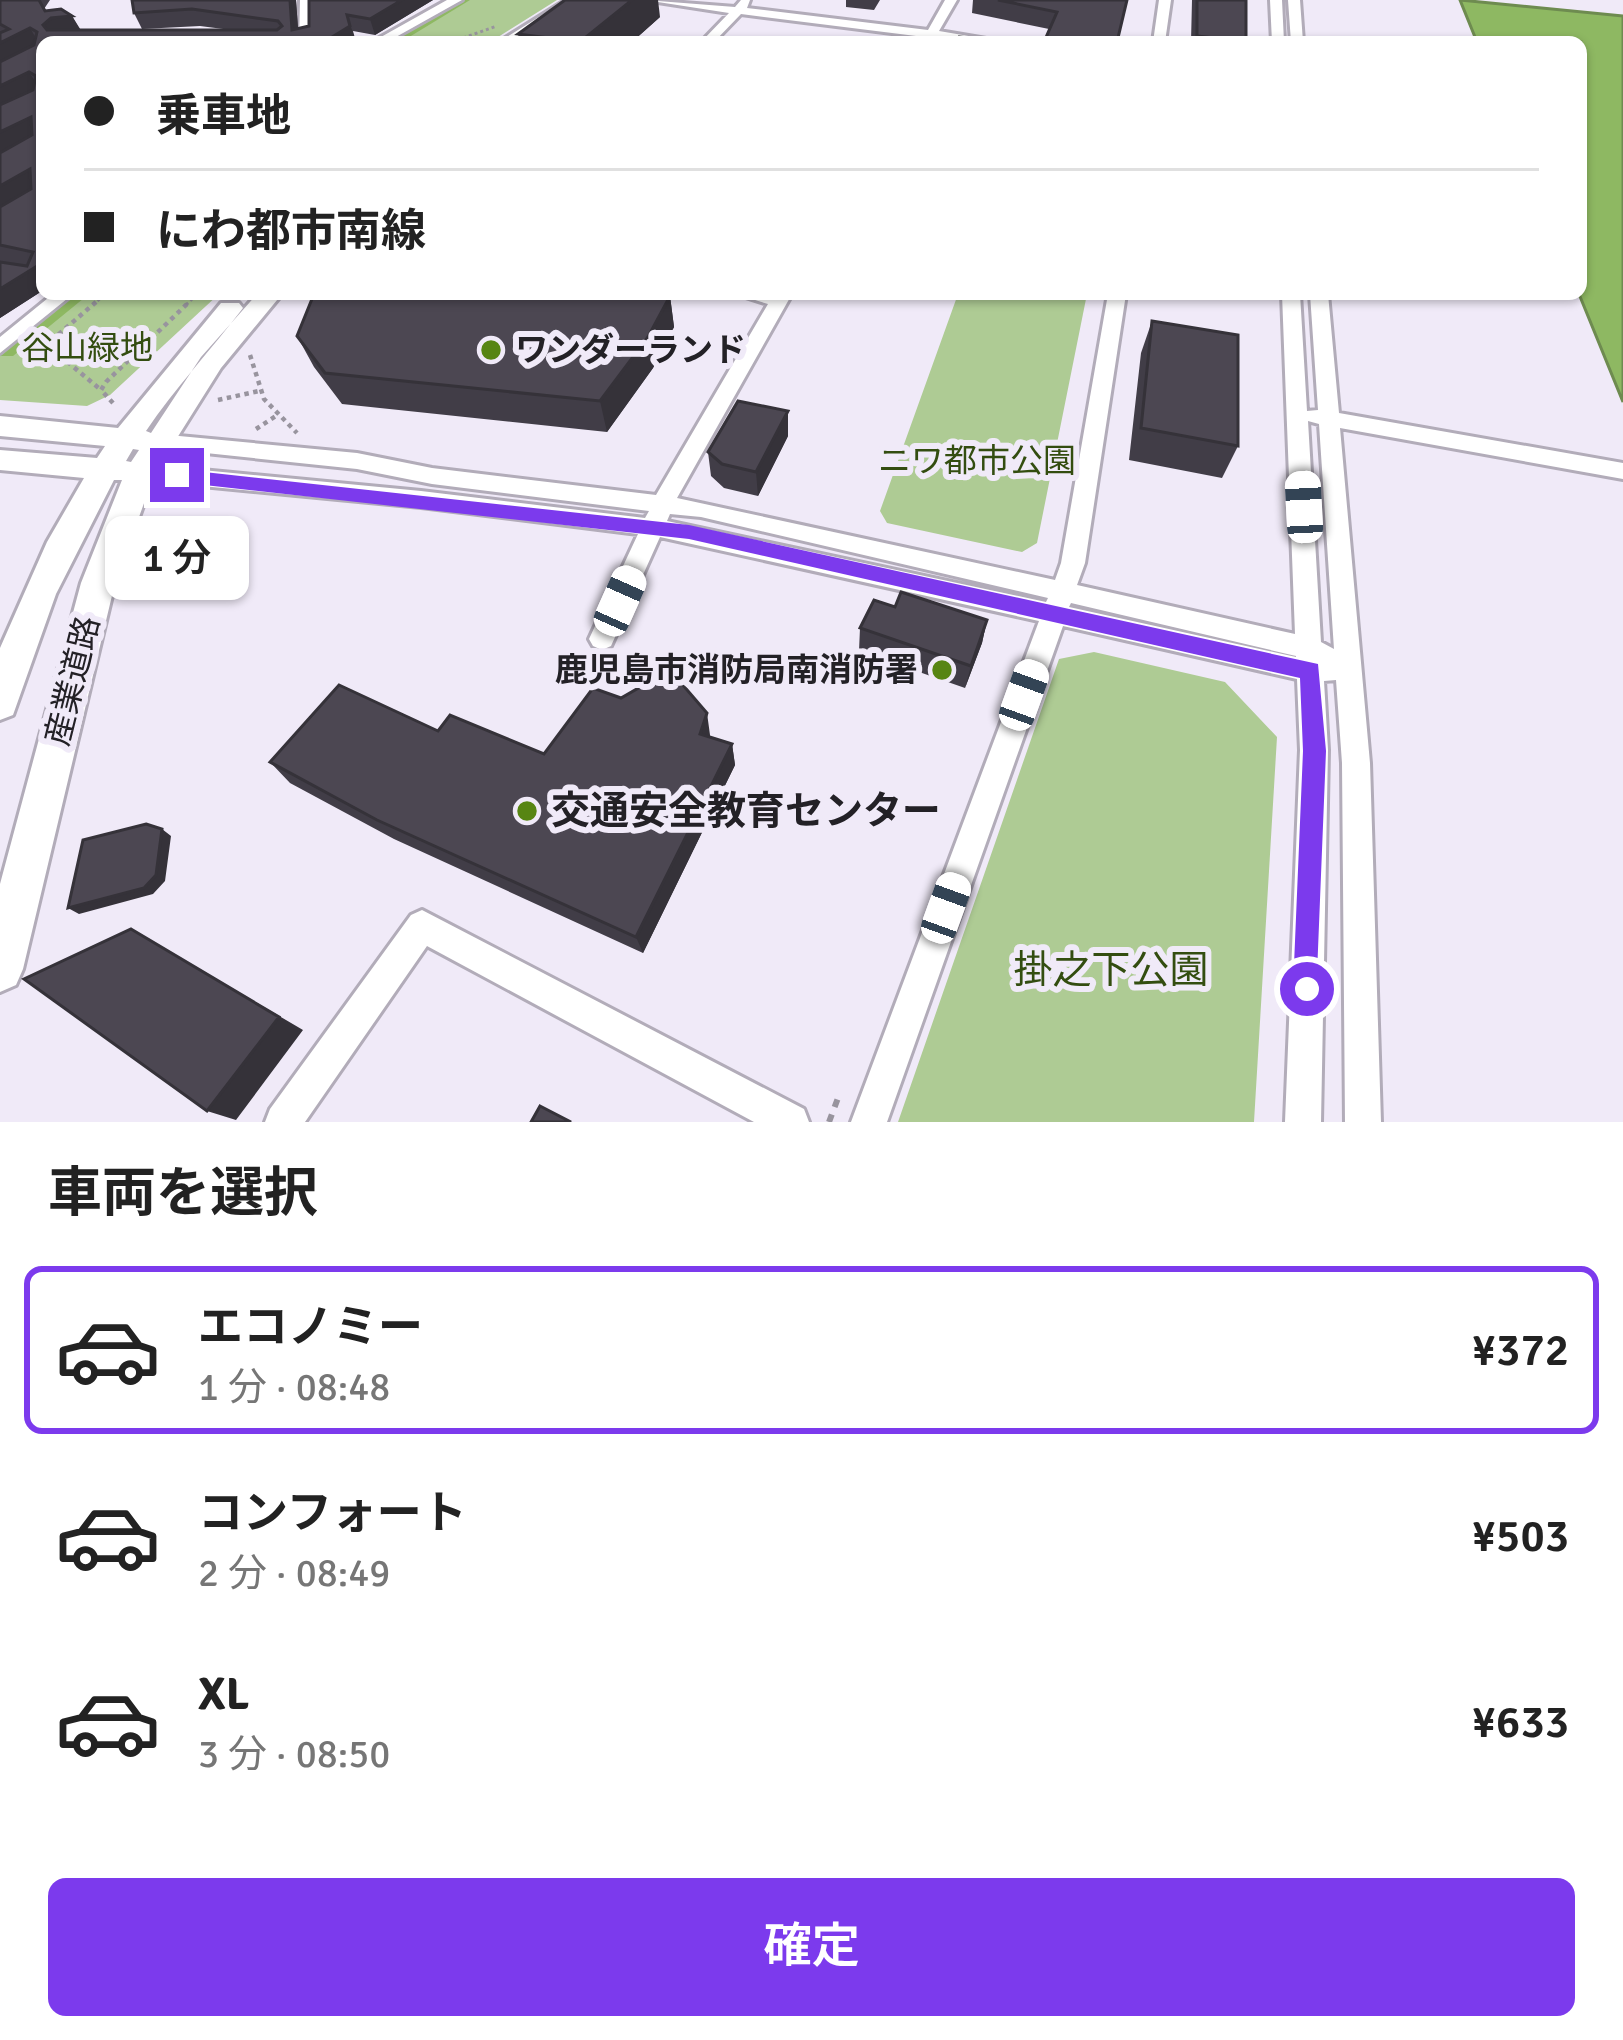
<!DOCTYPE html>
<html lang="ja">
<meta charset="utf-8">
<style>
body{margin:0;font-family:Signika,"Noto Sans JP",sans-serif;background:#f6f6f6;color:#222;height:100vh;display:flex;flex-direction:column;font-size:45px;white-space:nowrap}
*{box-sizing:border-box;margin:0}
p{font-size:39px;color:#767676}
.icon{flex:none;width:66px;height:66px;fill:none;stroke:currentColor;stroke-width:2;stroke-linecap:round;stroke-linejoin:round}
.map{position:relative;height:1122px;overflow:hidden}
.details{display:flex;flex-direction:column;background:#fff;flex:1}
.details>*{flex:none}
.hud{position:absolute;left:36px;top:36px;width:1551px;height:264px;border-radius:18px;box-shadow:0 3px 9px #0004;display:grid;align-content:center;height:264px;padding:0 48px;background:#fff}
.end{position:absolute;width:54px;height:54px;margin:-27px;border:15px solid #7c3aed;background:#fff;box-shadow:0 0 0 6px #fff}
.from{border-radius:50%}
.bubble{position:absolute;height:84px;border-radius:18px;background:#fff;box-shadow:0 3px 9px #0004;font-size:39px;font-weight:600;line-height:84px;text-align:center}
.car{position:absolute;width:36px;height:72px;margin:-36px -18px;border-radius:15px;box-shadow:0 0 9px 3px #0007;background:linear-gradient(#fff 24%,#345 0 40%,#fff 0 76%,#345 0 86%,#fff 0)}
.hud b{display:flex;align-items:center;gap:42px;height:114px;font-size:45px}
.hud b+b{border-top:3px solid #e0e0e0}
.hud i{width:30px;height:30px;background:#222}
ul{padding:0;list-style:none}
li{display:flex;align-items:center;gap:36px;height:168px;margin:0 24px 18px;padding:0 24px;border:6px solid transparent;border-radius:18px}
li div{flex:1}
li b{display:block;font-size:45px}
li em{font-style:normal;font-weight:600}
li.current{border-color:#7c3aed}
li>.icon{width:108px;height:108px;stroke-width:1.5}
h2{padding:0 48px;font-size:54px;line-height:144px}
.primary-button{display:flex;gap:24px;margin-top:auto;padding:24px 48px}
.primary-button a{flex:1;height:138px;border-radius:18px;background:#7c3aed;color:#fff;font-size:48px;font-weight:600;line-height:138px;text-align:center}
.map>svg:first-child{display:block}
.green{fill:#aecb94}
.water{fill:#8eb862;stroke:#6e8b50;stroke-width:3}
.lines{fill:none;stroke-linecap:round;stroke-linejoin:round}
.canal{fill:#8eb862;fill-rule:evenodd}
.minor-casing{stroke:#b2acb9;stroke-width:6}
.major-casing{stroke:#b2acb9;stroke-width:6}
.path-far2{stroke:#98949e;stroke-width:3;stroke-dasharray:3 3;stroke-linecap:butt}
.path-far1{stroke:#98949e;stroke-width:4.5;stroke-dasharray:4.5 4.5;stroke-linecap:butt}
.path{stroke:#98949e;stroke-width:6;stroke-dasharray:8 8;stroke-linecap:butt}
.minor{fill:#fff;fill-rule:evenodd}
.major{fill:#fff;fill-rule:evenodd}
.wall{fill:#413d47}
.shaded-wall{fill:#353239}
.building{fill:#4c4752;stroke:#353239;stroke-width:3}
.route{fill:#7c3aed}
.poi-dot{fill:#578513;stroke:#f0eaf8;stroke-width:4.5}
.labels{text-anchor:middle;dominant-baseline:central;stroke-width:12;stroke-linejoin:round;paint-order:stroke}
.park-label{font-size:33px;fill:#334d10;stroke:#f0eaf8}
.poi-label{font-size:33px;font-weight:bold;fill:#232126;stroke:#f0eaf8;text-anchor:start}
.street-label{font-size:33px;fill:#232126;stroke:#f0eaf8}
.near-poi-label{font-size:39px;font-weight:bold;fill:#232126;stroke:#f0eaf8;text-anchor:start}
.near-park-label{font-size:39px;fill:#334d10;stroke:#f0eaf8}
</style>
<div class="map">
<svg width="1623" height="1122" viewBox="0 0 1623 1122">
<rect width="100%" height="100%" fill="#f0eaf8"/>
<path class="green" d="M462,0H557L490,42H388Z
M72,294H219L110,395L87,406L0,400V354Z
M958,294H1087L1037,543L1022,552L887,523L880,511Z
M1094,652L1225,682L1277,737L1254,1122H898L1059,659Z"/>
<path class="water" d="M1460,0L1623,16V402L1579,294L1581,42H1477Z"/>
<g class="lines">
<path class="canal" d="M455,0H470L401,42H384Z
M66,294H89L13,356H0V344Z"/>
<g class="minor-casing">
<path id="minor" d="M300,0H312L311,42H299Z
M447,0H462L387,42H372Z
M645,0L735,7L741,0H750L747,8L928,30L945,0H957L939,31L1004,42L935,38L933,42H921L924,37L741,14L714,42H701L729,13Z
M1159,0H1171L1165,42H1153Z
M1270,0H1282L1284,42H1272Z
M1288,0H1300L1303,42H1291Z
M53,294H73L0,353V337Z
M736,294H792L677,498L1055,580L1061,563L1108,294H1126L1085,563L1077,585L1295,634L1282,294H1300L1307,411L1318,410L1310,294H1328L1339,413L1623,463V479L1340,428L1370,763L1381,1122H1345L1342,763L1336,680L1324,681L1328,750L1321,1122H1285L1300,750L1297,679L1063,626L887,1122H851L1039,621L660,537L611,646L602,650L593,646L589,639L638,534L421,507L140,480L129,472L140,464L421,491L645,518L649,511L432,484L357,469L158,448L147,441L158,434L357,453L432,468L656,495L768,304ZM1308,421L1319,424L1334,649L1321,642ZM670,514L701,517L1048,598L1046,602L667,521ZM1071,603L1296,656V657L1069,607Z
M422,910L804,1109L809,1122H754L427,946L305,1122H265L270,1109L411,915Z"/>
</g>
<g class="major-casing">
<path id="major" d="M566,0H585L520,42H499Z
M257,294H282L221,368L155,473L115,583L23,969L16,985L0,992V884L81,583L122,480H114L56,594L13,715L0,720V648L47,542L84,478L0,470V450L97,458L105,446L0,436V416L118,428L221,303H239L243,308C211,350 175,388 146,431L151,433L201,357ZM139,450L131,462L126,461L133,449Z"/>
</g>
<path class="path-far2" d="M452,42L497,26
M93,305L105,294
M186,305L197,294"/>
<path class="path-far1" d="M96,302L59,334L58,354L101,390
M250,355L264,399L297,433
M218,400L259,391
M113,403L101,390L106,382L189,302
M256,429L276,416"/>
<path class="path" d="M829,1122L838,1098"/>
<use href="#minor" class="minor"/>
<use href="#major" class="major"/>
</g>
<path class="wall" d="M0,0H50L44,9L46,11L72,16L80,30H231L200,26L142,29L134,13L296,0L298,29L309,26V0H433L375,35L353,31L356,42H42V291L0,318Z
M846,0H880L874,10L846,7Z
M973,0H1127L1049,29L972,13Z
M1192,0H1246V42H1191Z
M660,17L632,42H520L518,34Z
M670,296L674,327L653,368L607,432L342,404L314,367L297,336Z
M1152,321L1238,446L1222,478L1129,460L1141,353Z
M788,436L758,496L724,488L711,476L708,452Z
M895,607L987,620L982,643L965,688L859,651L860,628Z
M438,731L544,754L710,735V737L732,744L735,765L643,953L394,839L290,783L270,762Z"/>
<path class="shaded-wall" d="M290,0H296L299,42L292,30Z
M402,0H433L375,35L370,19Z
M632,0H658L660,17L632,42H580Z
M347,15L356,42H324Z
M72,16L82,32L53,41L43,25L51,18Z
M30,28L40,45L0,65V43Z
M29,72L40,89L0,109V86Z
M31,117L42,133L0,157V132Z
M30,169L42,186L0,212V186Z
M42,263V291L0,318V289Z
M670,296L674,327L653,368L607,432L600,401Z
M788,411V436L758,496L756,472Z
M987,620L982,643L965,688L971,666Z
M707,713L710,735L704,755L700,734Z
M732,744L735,765L643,953L636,937Z
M162,829L171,836L165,881L153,894L79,914L68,908Z
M131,929L303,1030L236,1120L207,1111Z"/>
<path class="building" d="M0,0H39L45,11L61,9L72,16L51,18L43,25L47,30H277L282,26L278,21L192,9L134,13L132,0H290L292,30L309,26V0H402L370,19L347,15L350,26L324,42H42V263L0,289V262L27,266L33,252L0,245V207L31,189L30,169L0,186V153L32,135L31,117L0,132V105L33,90L36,76L29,72L0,86V62L34,45L37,32L30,28L0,43V33L9,29L0,24Z
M565,0H632L580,42L518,34Z
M998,0H1127L1117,42H1044L1057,12Z
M1197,0H1246V42H1222L1223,39L1197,36Z
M959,37L989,40L988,42H956Z
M314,294H660L670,296L648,337L600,401L325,373L297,336Z
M1152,321L1238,335V446L1141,428Z
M738,401L788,411L756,472L722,464L708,452Z
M901,592L987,620L971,666L860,628L874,600L895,607Z
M666,678L682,684L707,713L700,734L732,744L636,937L377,820L270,762L339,685L438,731L450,715L544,754L593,688L621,698L649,682Z
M146,824L162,829L156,875L144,888L68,908L83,840Z
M131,929L279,1017L207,1111L24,979Z
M540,1106L571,1122H531Z"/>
<path class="route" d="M177,469L689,525L1318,664L1326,751L1316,999H1297L1293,989L1303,751L1300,678L689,539L177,482L168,475Z"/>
<g class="poi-dot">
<circle cx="491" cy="350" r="12"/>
<circle cx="942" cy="670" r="12"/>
<circle cx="527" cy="811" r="12"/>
</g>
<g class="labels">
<g class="park-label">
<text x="87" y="348">谷山緑地</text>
<text x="977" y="461">ニワ都市公園</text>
</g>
<g class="poi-label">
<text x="515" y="350">ワンダーランド</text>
<text x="918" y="670" text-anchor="end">鹿児島市消防局南消防署</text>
</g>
<g class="street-label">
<text transform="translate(73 681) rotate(-76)">産業道路</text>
</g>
<g class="near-poi-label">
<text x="551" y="811">交通安全教育センター</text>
</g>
<g class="near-park-label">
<text x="1111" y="970">掛之下公園</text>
</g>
</g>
</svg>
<i class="end from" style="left:1307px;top:989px"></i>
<i class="end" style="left:177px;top:475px"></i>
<div class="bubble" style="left:105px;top:516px;width:144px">1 分</div>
<i class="car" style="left:1304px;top:507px;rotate:357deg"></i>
<i class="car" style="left:620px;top:601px;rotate:24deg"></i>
<i class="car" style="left:1024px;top:695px;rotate:20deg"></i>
<i class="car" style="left:946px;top:908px;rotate:20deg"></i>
<div class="hud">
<b><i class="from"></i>乗車地</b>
<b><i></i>にわ都市南線</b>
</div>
</div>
<section class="details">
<h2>車両を選択</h2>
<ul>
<li class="current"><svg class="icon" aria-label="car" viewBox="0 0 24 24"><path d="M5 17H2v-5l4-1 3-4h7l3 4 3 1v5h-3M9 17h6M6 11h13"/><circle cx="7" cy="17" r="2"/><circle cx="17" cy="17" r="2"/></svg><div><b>エコノミー</b><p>1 分 · 08:48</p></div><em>¥372</em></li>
<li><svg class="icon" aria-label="car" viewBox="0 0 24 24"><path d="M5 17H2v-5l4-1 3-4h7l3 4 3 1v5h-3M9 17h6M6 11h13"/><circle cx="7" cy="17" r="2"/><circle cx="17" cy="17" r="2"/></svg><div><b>コンフォート</b><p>2 分 · 08:49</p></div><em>¥503</em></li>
<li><svg class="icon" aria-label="car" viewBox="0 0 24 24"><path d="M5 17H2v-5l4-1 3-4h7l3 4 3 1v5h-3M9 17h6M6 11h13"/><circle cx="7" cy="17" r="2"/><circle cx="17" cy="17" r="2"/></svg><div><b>XL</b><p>3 分 · 08:50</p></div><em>¥633</em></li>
</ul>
<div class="primary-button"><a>確定</a></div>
</section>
